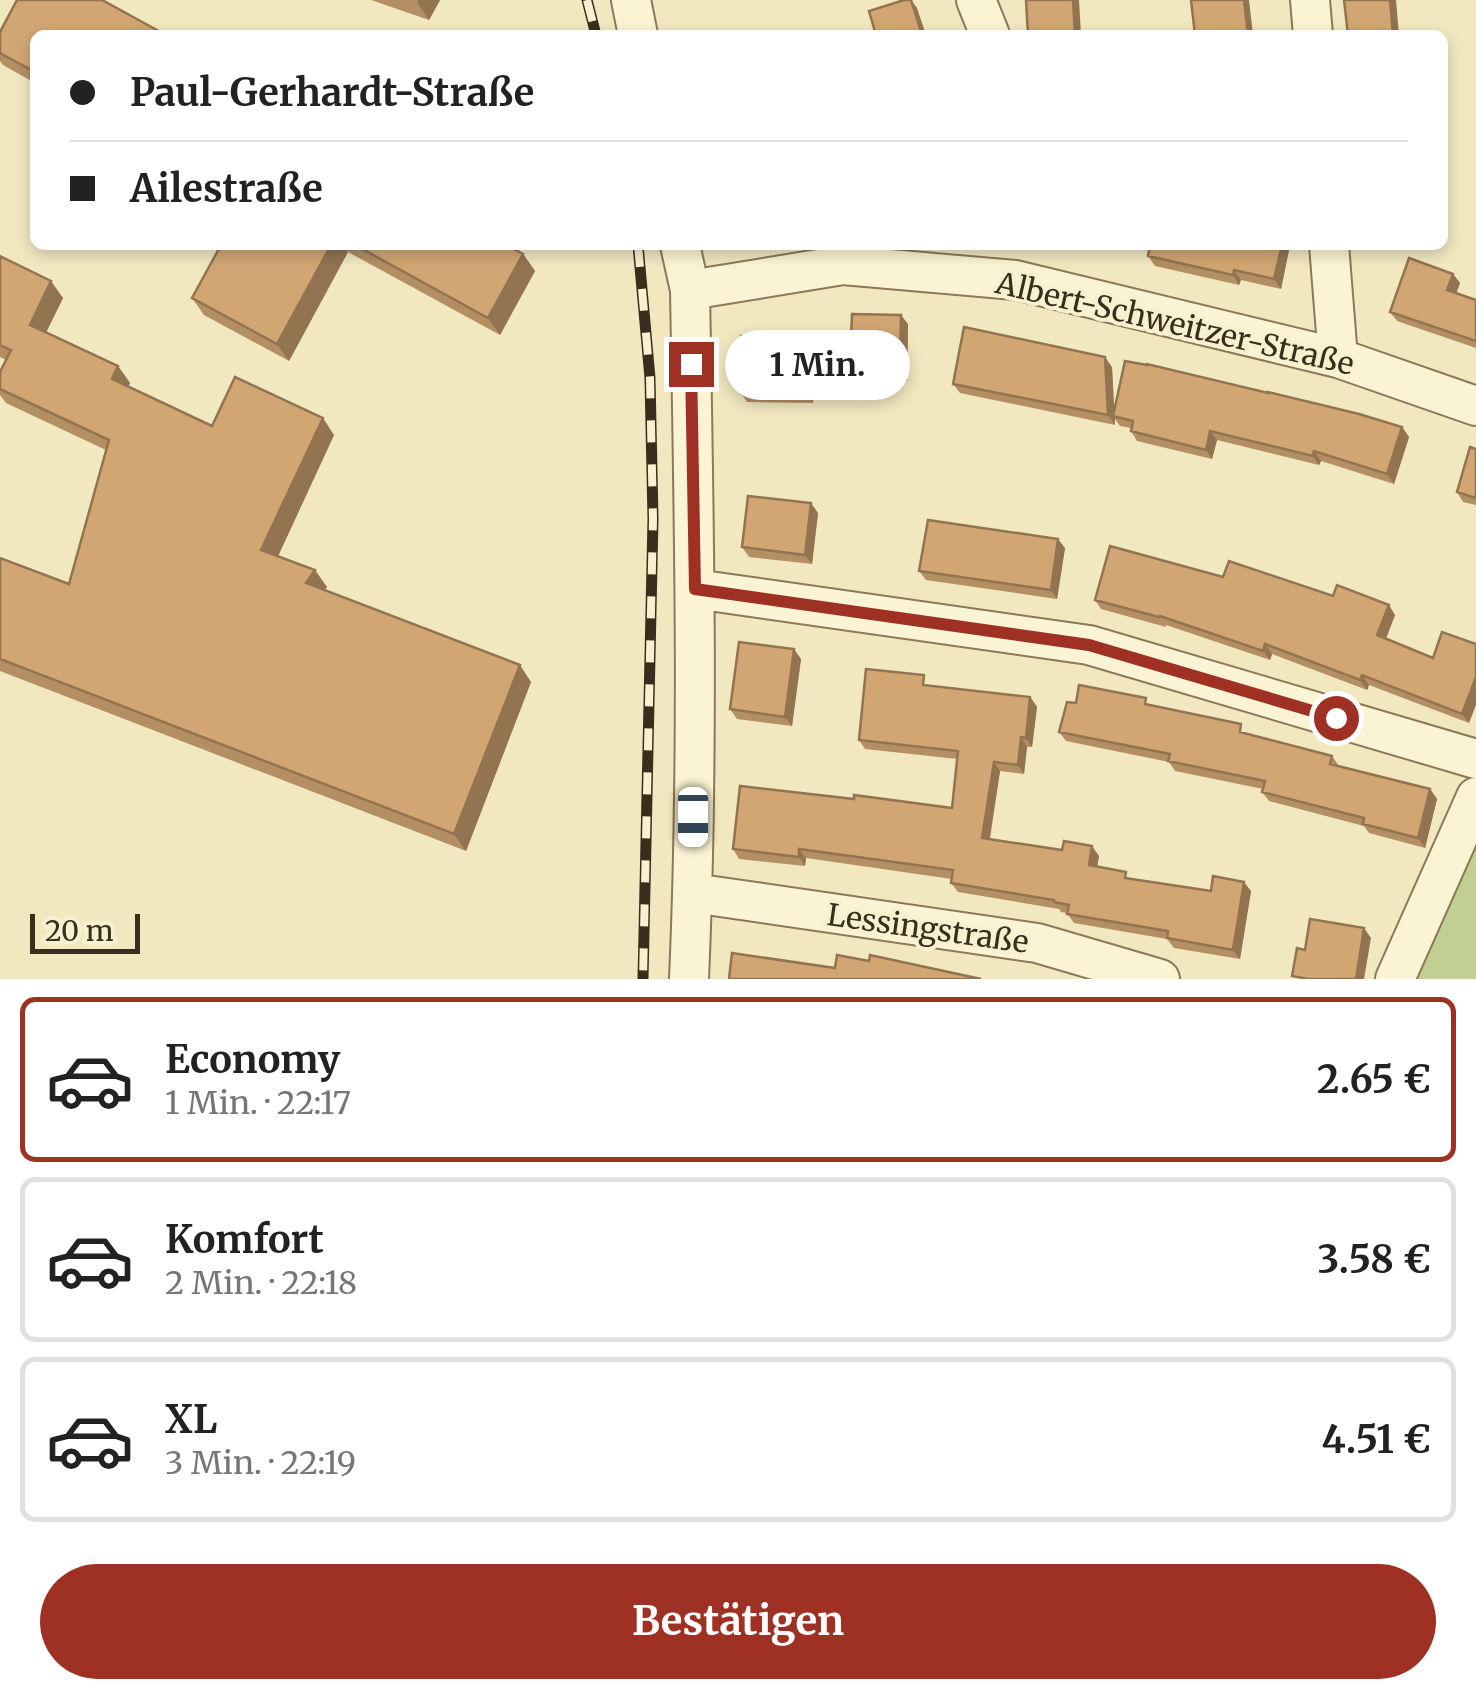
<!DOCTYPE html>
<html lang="de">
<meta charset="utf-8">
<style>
body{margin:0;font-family:Merriweather,serif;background:#f2f2f2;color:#222;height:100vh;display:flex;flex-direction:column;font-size:38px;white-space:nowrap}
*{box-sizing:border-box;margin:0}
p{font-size:32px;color:#767676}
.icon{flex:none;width:55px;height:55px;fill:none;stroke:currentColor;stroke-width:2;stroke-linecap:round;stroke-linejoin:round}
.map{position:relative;height:979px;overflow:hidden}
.sheet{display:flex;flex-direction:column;background:#fff;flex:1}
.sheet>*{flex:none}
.guide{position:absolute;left:30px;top:30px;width:1418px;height:220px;border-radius:15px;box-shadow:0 5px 15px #0003;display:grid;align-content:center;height:220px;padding:0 40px;background:#fff}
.scale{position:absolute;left:30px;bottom:25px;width:110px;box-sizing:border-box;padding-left:10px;border:5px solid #392e1c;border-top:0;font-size:28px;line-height:35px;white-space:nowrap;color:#392e1c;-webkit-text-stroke:8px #f7f1d0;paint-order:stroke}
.end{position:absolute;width:45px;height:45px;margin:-22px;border:12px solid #9e3123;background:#fff;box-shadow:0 0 0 5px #fff}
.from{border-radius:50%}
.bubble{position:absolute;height:70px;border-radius:35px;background:#fff;box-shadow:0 5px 15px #0003;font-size:32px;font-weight:700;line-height:70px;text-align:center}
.car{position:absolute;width:30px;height:60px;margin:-30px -15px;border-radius:12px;box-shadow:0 0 8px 2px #0007;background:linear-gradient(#fff 24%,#345 0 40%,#fff 0 76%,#345 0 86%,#fff 0)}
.guide b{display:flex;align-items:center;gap:35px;height:95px;font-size:38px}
.guide b+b{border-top:2px solid #e0e0e0}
.guide i{width:25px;height:25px;background:#222}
ul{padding:18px 0 0;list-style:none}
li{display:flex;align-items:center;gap:30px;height:165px;margin:0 20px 15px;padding:0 20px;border:5px solid #e0e0e0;border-radius:15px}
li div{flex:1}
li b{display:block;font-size:38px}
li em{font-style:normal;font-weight:700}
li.selected{border-color:#9e3123}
li>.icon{width:90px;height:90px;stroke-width:1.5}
.primary-button{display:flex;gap:20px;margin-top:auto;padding:20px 40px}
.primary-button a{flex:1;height:115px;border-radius:60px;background:#9e3123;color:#fff;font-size:40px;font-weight:700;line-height:115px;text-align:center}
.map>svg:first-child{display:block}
.green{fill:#c1cf93}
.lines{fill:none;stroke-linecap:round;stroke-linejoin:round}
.minor-casing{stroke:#8b7957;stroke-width:42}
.minor{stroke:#fbf4d4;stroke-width:38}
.rail-casing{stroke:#392e1c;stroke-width:11}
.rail{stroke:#f7f1d0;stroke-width:8;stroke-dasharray:22;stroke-linecap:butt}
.wall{fill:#b48f63}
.shaded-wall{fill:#927450}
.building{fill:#d1a673;stroke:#927450;stroke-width:2.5}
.route{stroke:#9e3123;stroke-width:12}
.labels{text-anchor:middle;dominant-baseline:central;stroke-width:8;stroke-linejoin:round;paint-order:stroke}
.street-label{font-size:30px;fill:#392e1c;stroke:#f7f1d0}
</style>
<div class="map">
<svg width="1476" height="979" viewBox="0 0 1476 979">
<rect width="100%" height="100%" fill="#f1e8c0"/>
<path class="green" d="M1476,835V979H1416Z"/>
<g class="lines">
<g class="minor-casing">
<path id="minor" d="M631,0L638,35
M976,0L990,35
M1310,0L1313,35
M680,245L690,290C694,520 699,749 689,979
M1329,245L1338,358
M690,290L843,265L1015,280L1338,358L1476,406
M695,589L1089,645L1476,759
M693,893L1037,943L1160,979
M1395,979L1476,797"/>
</g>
<use href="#minor" class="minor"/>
<g class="rail-casing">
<path id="rail" d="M587,0L596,35
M638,245L650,378L653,519L643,979"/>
</g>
<use href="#rail" class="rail"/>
</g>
<path class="wall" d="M371,0H440L429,20Z
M0,32L35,35V83L3,65L0,61Z
M221,245H521L518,251L523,254L535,271L500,335L348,252L289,361L204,315L192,298Z
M1150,245H1290L1281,289L1241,280L1239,285L1155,266L1148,256Z
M0,256L63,298L46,333L118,366L130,383L128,386L212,426L334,435L278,556L327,587L325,590L531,682L466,851L0,671V558L69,584L106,450L6,403L0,395V372L6,360L0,357Z
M1453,274L1460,283L1456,293L1476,300V348L1397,321L1390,312Z
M908,324L907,381L813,379V403L747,402L741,393L851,337Z
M1112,367L1114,411L1402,427L1409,437L1394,484L1321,461L1319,465L1217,440L1212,459L1137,441L1131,431V428L1120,426L1115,419V425L960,393L953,384Z
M1476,449V505L1463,502L1457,492Z
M818,513L812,564L749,557L742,547Z
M1065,548L1057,599L926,580L919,571Z
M1223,577L1333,596L1395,615L1386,638L1433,658L1469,723L1369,685L1367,690L1272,654L1270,660L1166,625V627L1101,609L1095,600Z
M801,659L792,726L737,719L730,709Z
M930,685L1030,697L1037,707L1032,747H1027L1024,774L1000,771L990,839L1099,856L1097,867L1130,878L1211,891H1251L1240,959L1174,948L1167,939L1074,923L1067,913L1061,912L1059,909L958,892L951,883L952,879L806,858L805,866L739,859L733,849L854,799L952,808L957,759L865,749L859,740Z
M1151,705L1248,734L1332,756L1339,766L1430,789L1437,799L1425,848L1369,833L1364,826L1269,801L1262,792L1263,789L1175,771L1169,762L1066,741L1059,732Z"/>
<path class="shaded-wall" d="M418,0H440L429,20L417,2Z
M911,0L917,8L926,35H922Z
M1073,0H1079L1081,35H1075Z
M1244,0H1249L1253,35H1248Z
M1390,0H1396L1399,35H1393Z
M331,245H343L348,252L289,361L277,344Z
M503,245H521L513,260Z
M1282,245H1290L1281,289L1274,279Z
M523,254L535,271L500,335L488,318Z
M1234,270L1241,280L1239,285L1233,275Z
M1453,274L1460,283L1454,300L1447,290Z
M51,281L63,298L41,342L30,325Z
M901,315L908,324L907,381L900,371Z
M1105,357L1112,367L1115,425L1108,415Z
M118,366L130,383L124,396L112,379Z
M806,370L813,379V403L806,393Z
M323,418L334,435L273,567L261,550Z
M1402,427L1409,437L1394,484L1387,474Z
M1210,431L1217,440L1212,459L1206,450Z
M1314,451L1321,461L1319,465L1313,456Z
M811,503L818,513L812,564L805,555Z
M1058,539L1065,548L1057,599L1051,590Z
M315,570L327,587L317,600L306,583Z
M1389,605L1395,615L1384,644L1377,635Z
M1265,644L1272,654L1270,660L1263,651Z
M794,649L801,659L792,726L785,717Z
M520,665L531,682L466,851L454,834Z
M1362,675L1369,685L1367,690L1360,680Z
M1476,677V705L1469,723L1462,714Z
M1030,697L1037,707L1032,747L1026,738Z
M1021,737L1027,747L1024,774L1018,765Z
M994,762L1000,771L988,848L982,838Z
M1430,789L1437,799L1425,848L1418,838Z
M1092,846L1099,856L1096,875L1089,865Z
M799,849L806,858L805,866L799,857Z
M1244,882L1251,891L1240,959L1233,950Z
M1364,928L1371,938L1364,979H1356Z"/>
<path class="building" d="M17,0H102L166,35H35V72L0,53V32Z
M904,0H911L922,35H876L869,11Z
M1026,0H1073L1075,35H1028Z
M1191,0H1244L1248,35H1195Z
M1344,0H1390L1393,35H1348Z
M221,245H331L277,344L192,298Z
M355,245H506L523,254L488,318Z
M1150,245H1282L1274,279L1234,270L1233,275L1148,256Z
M0,256L51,281L30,325L118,366L112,379L212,426L235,377L323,418L261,550L315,570L306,583L520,665L454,834L0,659V558L69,584L109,440L0,389V372L11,350L0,345Z
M1409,258L1453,274L1447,290L1476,300V341L1390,312Z
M852,314L901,315L900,371L806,370V393H741V336L851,337Z
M964,327L1105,357L1108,415L953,384Z
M1125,361L1147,365V364L1268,393V392L1359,414L1402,427L1387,474L1314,451L1313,456L1210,431L1206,450L1131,431L1133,421L1113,416Z
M1470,447L1476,449V498L1457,492Z
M748,496L811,503L805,555L742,547Z
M928,520L1058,539L1051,590L919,571Z
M1110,546L1223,577L1229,561L1333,596L1337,585L1389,605L1377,635L1433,658L1442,632L1476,644V677L1462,714L1362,675L1360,680L1265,644L1263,651L1160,616L1159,617L1095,600Z
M739,642L794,649L785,717L730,709Z
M866,669L924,675L923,685L1030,697L1026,738L1021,737L1018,765L994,762L982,838L1062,850L1064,841L1092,846L1089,865L1126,872L1125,878L1211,891L1213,876L1244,882L1233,950L1167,938L1168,931L1067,914L1069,905L1054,902V900L951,883L953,870L799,849V857L733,849L740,786L854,799V795L952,808L958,751L859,740Z
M1079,685L1146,698L1145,704L1241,724L1240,732L1332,756L1330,764L1430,789L1418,838L1363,824L1364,818L1262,792L1265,781L1168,761L1170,754L1059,732L1067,702L1076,703Z
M1310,919L1364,928L1356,979H1308L1292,976L1297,948L1305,950Z
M732,953L835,968L837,955L869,961L870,955L981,979H729Z"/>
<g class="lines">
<path class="route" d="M691,364L695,589L1089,645L1336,718"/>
</g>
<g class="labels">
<g class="street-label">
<text transform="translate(1175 323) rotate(13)">Albert-Schweitzer-Straße</text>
<text transform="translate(928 928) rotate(8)">Lessingstraße</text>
</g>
</g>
</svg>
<div class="scale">20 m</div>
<i class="end from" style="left:1336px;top:718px"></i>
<i class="end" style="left:691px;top:364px"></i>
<div class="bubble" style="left:725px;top:330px;width:185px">1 Min.</div>
<i class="car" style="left:693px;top:817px;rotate:180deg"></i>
<div class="guide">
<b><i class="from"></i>Paul-Gerhardt-Straße</b>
<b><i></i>Ailestraße</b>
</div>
</div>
<section class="sheet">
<ul>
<li class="selected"><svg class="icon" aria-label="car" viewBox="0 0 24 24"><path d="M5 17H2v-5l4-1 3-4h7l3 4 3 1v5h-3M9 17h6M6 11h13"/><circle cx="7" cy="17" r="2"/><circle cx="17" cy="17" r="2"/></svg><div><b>Economy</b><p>1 Min. · 22:17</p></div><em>2.65 €</em></li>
<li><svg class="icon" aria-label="car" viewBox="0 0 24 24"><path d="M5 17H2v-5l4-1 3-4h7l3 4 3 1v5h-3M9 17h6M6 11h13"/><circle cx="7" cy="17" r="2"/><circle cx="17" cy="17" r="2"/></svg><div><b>Komfort</b><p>2 Min. · 22:18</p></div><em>3.58 €</em></li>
<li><svg class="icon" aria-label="car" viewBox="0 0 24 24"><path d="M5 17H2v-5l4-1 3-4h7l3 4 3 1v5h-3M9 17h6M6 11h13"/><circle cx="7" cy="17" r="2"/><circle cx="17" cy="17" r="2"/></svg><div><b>XL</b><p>3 Min. · 22:19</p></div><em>4.51 €</em></li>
</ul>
<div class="primary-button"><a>Bestätigen</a></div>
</section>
